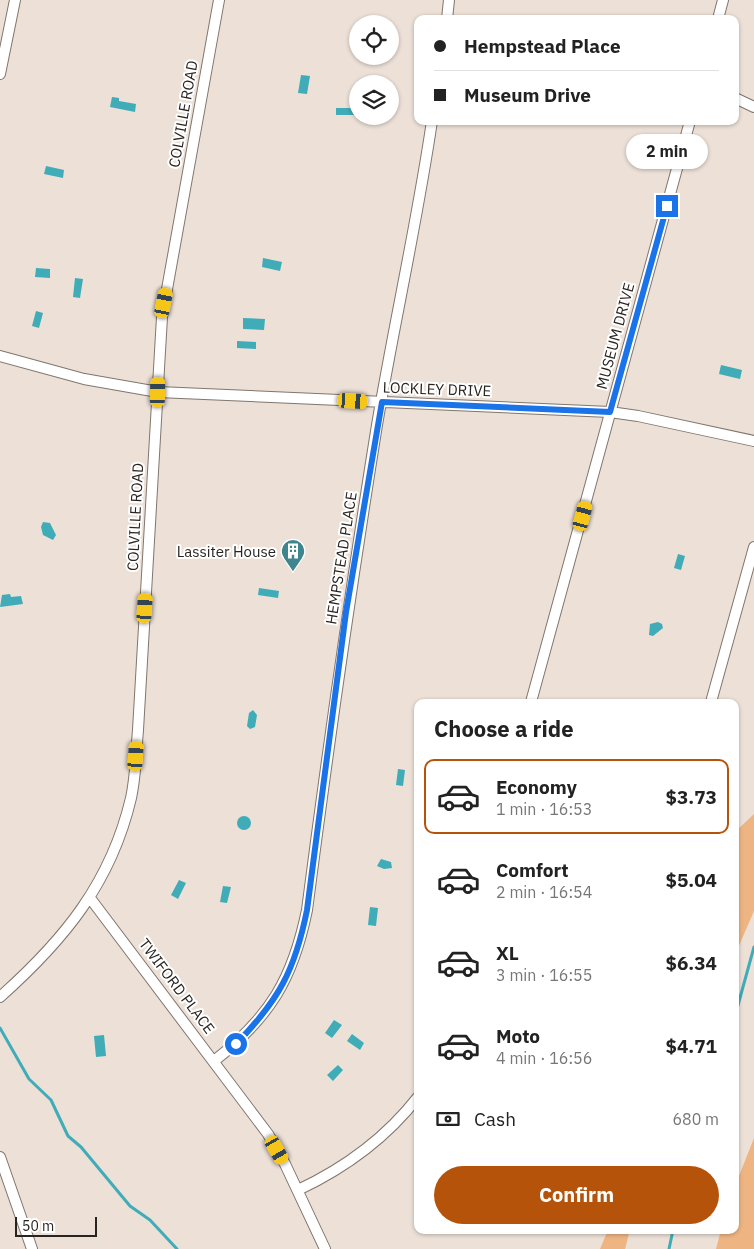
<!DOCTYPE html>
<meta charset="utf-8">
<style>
body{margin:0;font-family:"IBM Plex Sans",sans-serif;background:#f2f2f2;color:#222;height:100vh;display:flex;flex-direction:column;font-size:19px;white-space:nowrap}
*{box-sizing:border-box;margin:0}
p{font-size:16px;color:#767676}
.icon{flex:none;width:28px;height:28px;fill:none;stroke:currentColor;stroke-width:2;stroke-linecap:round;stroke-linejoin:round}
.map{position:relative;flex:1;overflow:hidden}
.details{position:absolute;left:414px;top:699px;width:325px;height:535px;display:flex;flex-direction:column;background:#fff;border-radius:10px;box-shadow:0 1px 4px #0004}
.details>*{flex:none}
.banner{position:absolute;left:414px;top:15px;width:325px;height:110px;border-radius:10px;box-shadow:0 1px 4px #0004;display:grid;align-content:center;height:110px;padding:0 20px;background:#fff}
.controls{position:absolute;left:349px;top:15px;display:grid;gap:10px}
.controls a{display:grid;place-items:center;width:50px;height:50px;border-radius:50%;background:#fff;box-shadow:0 1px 4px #0004;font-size:25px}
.scale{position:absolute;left:15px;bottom:12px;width:82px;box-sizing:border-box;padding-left:5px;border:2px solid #282420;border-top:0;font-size:14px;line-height:18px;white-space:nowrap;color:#282420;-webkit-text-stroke:4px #fff;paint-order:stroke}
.end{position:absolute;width:22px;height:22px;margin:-11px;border:6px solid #1a73e8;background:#fff;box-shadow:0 0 0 2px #fff}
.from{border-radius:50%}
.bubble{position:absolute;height:35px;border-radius:18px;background:#fff;box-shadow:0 1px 4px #0004;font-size:16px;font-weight:800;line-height:35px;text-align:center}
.car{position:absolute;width:15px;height:30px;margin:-15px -8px;border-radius:6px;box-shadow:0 0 4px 1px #0007;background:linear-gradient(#f5c518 24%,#345 0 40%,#f5c518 0 76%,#345 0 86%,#f5c518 0)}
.banner b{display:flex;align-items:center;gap:18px;height:48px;font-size:19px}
.banner b+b{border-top:1px solid #e0e0e0}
.banner i{width:12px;height:12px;background:#222}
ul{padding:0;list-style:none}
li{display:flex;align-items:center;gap:15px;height:75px;margin:0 10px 8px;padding:0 10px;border:2px solid transparent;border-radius:10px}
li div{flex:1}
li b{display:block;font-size:19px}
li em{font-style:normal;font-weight:800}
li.active{border-color:#b45309}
li>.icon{width:45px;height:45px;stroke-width:1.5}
h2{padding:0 20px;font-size:22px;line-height:60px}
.pay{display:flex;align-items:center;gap:12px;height:55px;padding:0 20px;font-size:19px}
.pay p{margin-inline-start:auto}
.action{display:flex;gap:10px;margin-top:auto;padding:10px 20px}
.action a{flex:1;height:58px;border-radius:30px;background:#b45309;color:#fff;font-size:20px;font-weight:800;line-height:58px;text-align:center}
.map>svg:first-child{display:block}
.green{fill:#eeb583}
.water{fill:#3facb8}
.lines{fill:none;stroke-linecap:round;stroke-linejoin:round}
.stream{stroke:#3facb8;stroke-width:3}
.minor-casing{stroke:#80766d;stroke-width:12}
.minor{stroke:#fff;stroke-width:10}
.route{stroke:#1a73e8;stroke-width:6}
.labels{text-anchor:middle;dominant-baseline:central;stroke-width:4;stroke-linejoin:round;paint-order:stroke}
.street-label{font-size:15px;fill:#282420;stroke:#fff}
.poi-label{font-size:15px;fill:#282420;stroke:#fff;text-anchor:end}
</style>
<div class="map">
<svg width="754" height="1249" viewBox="0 0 754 1249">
<rect width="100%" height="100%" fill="#ece0d7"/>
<path class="green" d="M754,814V911L735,955V832Z
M754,1138V1249H716L721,1230H735V1186Z
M608,1230H630L625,1249H600Z"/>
<path class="water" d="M301,75L310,76L307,94L298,93Z
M112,97L119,98V101L136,104L135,112L110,107Z
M336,108H354V115H336Z
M46,166L64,170L63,178L44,174Z
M263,258L282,262L280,271L262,267Z
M36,268L50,269V278L35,277Z
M75,278L83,279L80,298L73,297Z
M36,311L43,313L39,328L32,326Z
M243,318L265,319L264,330L243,329Z
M237,341L256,342V349L237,348Z
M721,365L742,370L740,379L719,374Z
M43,522L50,523L56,535L53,540L43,535L41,527Z
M678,554L685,556L681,570L674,568Z
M259,588L279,591L278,598L258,595Z
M10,594L11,597L21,596L23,604L0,607L2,595Z
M658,622L662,624L663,628L653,636L649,635L650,624Z
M253,710L257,715L255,727L250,729L247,726L249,713Z
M398,769L405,770L403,786L396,785Z
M237 823a7 7 0 1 1 14 0a7 7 0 1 1-14 0Z
M381,859L391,862L392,868L384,869L377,866Z
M179,880L186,883L178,899L171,895Z
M223,886L231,887L227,903L220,902Z
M370,907L378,908L376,926L368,925Z
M334,1020L342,1025L332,1038L325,1033Z
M352,1034L364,1043L360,1050L347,1041Z
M104,1035L106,1056L96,1057L94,1036Z
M338,1065L343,1070L333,1081L327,1075Z"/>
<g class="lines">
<path class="stream" d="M735,1016L754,947
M0,1028L29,1079L51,1100L68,1136L81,1147L130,1206L150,1220L177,1249
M669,1249L673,1230"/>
<g class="minor-casing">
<path id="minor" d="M447,19L449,0
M718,19L723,0
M0,74L15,0
M735,98L754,107
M0,356L84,379L158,392L610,412L638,416L754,441
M531,702L690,121
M711,702L754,547
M90,898L268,1134L285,1164L325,1249
M0,997C64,940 111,883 131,798C136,775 136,752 138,730L162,317L219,0
M214,1061C270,1017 293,979 307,910C328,748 351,587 377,425C394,324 417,223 432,121
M0,1157L32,1249
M298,1190C345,1168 386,1138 418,1097"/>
</g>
<use href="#minor" class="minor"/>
</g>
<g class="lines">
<path class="route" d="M236,1044C279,1000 295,970 307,910L346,612L382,402L610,412L667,206"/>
</g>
<defs>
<g id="building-pin" transform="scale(1.25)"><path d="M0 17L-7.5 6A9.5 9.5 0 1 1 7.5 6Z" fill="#3e858e" stroke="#fff"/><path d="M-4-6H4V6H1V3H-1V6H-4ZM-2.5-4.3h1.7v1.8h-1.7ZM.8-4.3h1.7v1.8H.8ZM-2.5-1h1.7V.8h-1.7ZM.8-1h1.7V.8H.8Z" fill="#fff"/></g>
</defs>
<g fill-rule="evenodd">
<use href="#building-pin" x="293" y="551"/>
</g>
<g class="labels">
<g class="street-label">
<text transform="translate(183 114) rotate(-80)">COLVILLE ROAD</text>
<text transform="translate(615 336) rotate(-75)">MUSEUM DRIVE</text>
<text transform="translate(437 389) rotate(2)">LOCKLEY DRIVE</text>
<text transform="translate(135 517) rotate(-87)">COLVILLE ROAD</text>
<text transform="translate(341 558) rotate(-81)">HEMPSTEAD PLACE</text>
<text transform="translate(177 986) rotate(53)">TWIFORD PLACE</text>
</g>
<g class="poi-label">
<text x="276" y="551">Lassiter House</text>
</g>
</g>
</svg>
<div class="controls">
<a><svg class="icon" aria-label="locate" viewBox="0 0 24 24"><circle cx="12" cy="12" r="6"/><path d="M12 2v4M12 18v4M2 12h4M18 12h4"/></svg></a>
<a><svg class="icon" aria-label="layers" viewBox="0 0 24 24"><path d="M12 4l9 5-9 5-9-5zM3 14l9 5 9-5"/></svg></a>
</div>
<div class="scale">50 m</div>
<i class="end from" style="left:236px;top:1044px"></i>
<i class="end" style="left:667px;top:206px"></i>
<div class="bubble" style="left:626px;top:134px;width:82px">2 min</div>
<i class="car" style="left:164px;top:303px;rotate:11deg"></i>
<i class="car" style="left:158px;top:392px;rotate:1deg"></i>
<i class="car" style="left:353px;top:401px;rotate:93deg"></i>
<i class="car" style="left:583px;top:516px;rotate:15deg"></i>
<i class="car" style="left:145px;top:608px;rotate:4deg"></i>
<i class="car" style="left:136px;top:756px;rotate:4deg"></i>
<i class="car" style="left:277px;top:1150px;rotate:150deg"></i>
<div class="banner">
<b><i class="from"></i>Hempstead Place</b>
<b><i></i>Museum Drive</b>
</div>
<section class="details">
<h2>Choose a ride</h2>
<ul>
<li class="active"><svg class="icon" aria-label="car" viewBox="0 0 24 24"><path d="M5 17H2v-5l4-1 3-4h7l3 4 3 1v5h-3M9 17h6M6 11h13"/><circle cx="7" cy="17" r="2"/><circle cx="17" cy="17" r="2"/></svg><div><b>Economy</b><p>1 min · 16:53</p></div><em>$3.73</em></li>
<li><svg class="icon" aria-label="car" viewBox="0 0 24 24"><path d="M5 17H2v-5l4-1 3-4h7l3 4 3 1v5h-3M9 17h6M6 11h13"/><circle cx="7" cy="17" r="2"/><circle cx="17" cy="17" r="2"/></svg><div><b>Comfort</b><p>2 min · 16:54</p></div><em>$5.04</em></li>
<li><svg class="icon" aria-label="car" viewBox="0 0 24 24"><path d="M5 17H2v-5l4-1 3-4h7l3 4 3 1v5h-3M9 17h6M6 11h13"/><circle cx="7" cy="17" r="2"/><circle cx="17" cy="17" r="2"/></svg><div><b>XL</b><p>3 min · 16:55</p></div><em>$6.34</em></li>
<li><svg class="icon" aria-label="car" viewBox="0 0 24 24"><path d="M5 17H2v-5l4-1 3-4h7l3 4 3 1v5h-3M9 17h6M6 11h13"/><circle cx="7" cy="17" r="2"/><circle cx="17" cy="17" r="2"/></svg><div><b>Moto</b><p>4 min · 16:56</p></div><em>$4.71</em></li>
</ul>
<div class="pay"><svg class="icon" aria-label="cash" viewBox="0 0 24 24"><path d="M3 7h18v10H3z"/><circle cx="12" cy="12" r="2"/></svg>Cash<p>680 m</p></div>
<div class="action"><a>Confirm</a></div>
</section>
</div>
